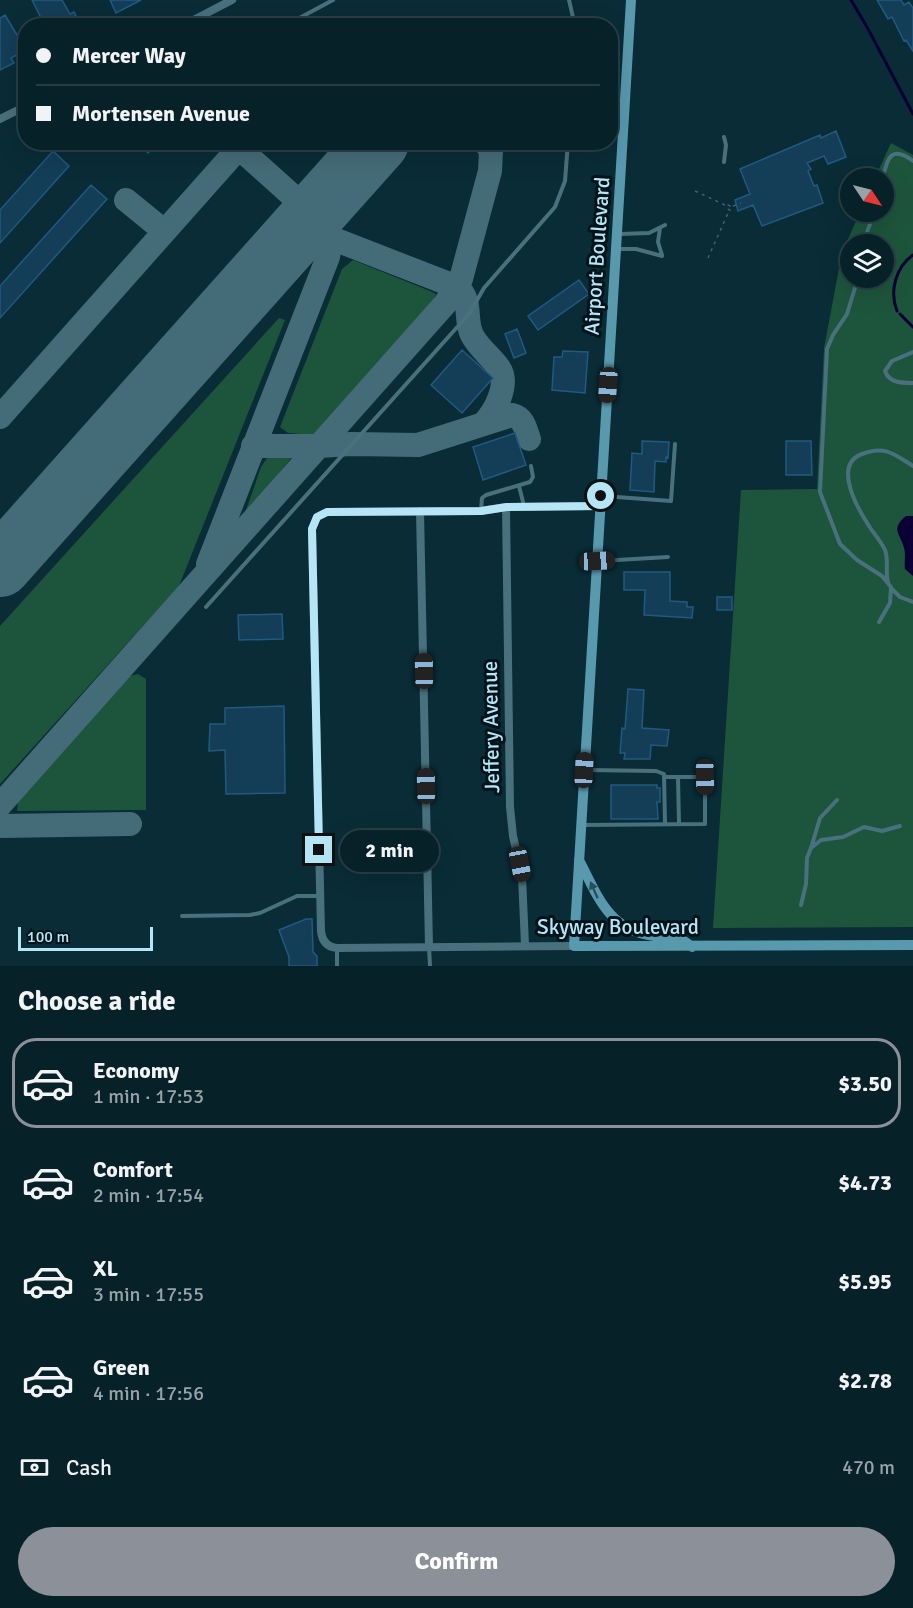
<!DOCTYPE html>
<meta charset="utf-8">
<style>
body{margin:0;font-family:Signika,sans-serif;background:#102930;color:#f1f3f6;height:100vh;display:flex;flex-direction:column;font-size:22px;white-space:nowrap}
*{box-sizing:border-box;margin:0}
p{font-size:20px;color:#98a3a8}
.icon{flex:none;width:33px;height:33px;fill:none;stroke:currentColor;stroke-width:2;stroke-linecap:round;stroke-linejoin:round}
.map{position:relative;height:966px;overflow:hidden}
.details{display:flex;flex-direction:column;background:#072128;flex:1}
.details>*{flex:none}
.hud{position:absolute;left:18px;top:18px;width:600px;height:132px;border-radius:24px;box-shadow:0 6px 24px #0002,0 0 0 2px #283e45;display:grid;align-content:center;height:132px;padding:0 18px;background:#072128}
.needle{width:39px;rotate:125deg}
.fabs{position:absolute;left:840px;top:168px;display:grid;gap:12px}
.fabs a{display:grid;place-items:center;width:54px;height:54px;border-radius:50%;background:#072128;box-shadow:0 6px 24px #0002,0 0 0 2px #283e45;font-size:30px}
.scale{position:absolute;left:18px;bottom:15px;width:135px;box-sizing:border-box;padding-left:6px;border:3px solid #b6e6f6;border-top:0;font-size:16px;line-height:21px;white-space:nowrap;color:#b6e6f6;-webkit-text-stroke:4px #00131a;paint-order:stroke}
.end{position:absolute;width:27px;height:27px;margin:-14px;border:8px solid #b6e6f6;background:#111;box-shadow:0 0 0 3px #111}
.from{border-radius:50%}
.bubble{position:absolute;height:42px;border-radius:21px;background:#072128;box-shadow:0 6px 24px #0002,0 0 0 2px #283e45;font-size:20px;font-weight:700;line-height:42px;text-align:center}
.car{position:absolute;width:18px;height:36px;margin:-18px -9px;border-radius:8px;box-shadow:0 0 4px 2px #0007;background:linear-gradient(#222 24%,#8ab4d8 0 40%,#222 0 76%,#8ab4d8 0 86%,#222 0)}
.hud b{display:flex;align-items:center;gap:21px;height:57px;font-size:22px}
.hud b+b{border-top:2px solid #283e45}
.hud i{width:15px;height:15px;background:#f1f3f6}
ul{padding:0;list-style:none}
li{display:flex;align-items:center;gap:18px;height:90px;margin:0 12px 9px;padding:0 6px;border:3px solid transparent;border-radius:24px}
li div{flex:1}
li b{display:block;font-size:22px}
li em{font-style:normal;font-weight:700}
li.selected{border-color:#8c9099}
li>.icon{width:54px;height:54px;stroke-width:1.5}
h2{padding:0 18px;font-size:27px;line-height:72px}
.pay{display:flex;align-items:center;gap:15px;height:66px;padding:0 18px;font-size:22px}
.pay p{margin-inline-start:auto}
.action{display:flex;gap:12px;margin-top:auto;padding:12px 18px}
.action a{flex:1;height:69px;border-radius:36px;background:#8c9099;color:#fff;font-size:24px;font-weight:700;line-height:69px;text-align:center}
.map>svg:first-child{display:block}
.green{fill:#1d553c;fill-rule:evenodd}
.water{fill:#0b0034}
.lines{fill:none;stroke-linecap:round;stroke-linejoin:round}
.stream{stroke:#0b0034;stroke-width:3}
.taxiway{stroke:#446c78;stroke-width:24}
.runway{stroke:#446c78;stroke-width:62}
.building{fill:#143d58;stroke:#205a80;stroke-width:1.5}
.path{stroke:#3d6470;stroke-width:1.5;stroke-dasharray:3 4.5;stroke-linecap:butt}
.service{stroke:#49707d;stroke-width:4}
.minor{stroke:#49707d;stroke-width:8}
.secondary{stroke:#5899ae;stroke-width:10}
.oneway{fill:#284f5d}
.route{stroke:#b6e6f6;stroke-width:8}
.labels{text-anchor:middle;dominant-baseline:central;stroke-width:6;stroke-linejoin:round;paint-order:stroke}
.street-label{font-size:21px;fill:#b6e6f6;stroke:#00131a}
</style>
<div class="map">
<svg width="913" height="966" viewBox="0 0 913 966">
<rect width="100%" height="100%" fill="#092c36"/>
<path class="green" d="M891,143L913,155V927L713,928L741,490L817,489L824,348L842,253L860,212H884V178H875ZM850,244H884V278H850Z
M353,260L430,291L436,294L433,303L314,435L288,433L280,427L342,269Z
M279,318L285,320L179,586L0,784V626Z
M292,457L244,516L261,467L267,458Z
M138,674L146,679V810L17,811L18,800L130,676Z"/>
<path class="water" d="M906,516H913V576L905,569C904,562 906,554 904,548C900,533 890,529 906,516Z"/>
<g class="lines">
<path class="stream" d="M851,0L867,27L913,114
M897,311C889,291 896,267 913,255
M900,314L913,327"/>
<path class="taxiway" d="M126,200L164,231
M331,238L457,287C473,300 464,319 472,335C478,347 491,357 499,368C510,384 495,412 483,424
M0,417L244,142
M253,446H319L351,444L418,445L512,415C524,418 525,428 529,439
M208,564L328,257L331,238L325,225L239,148
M0,805L445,304L461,279L490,171L491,151L485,142
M0,826L130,824"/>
<path class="runway" d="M0,566L378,142"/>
</g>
<path class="building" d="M32,0H62L70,14L74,12L81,26H45Z
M110,0H141L116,13Z
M877,0H901L904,5L909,2L913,8V51L906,40L904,41L892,17L888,19Z
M5,15L26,50L11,58L14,63L0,70V18Z
M836,131L846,157L828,164L824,156L807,163L811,169L808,171L814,186L817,185L823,203L762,226L753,205L738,211L735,200L750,194L740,169L820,135L821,138Z
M136,142H158L148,153Z
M53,151L69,166L0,243V210Z
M91,185L107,199L0,318V286Z
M579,280L589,294L538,330L528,316Z
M517,329L526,353L514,358L505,334Z
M462,350L493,378L462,413L431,385Z
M563,351L588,352L585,393L552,390L554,357H562Z
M515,433L526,465L483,480L473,447Z
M642,441L669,442L668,458L666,457V462L655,461L654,492L630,490L632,453L642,454Z
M786,441H811L812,475H786Z
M624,572H670V601L687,602V607H693L692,618L644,615L645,590H624Z
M717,597H732V610H717Z
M282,614L283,639L239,640L238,615Z
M628,689L644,690L642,728L669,730L667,746L651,745L650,759H624L625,753H620L622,728L625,729Z
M284,706L285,793L226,794L225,750L209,751L210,724H225V708Z
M611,785H657V788H660V802H657L658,819H611Z
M306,919H312L313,952L317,956V966H289V957L279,930Z"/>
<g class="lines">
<path class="path" d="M695,191L727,206
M728,205L732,207L730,210L727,209Z
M733,206L741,203
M708,258L729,211"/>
<path class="service" d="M569,0L575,26
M288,26L292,22L333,0
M724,162L726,145L724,137
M883,178C887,157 892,145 913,161
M660,228L658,242L662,255
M620,234L649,233L665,225
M864,244L868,229L875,212
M618,249H636L662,256
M858,278L847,314L833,335L827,349L820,492L840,544L857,560L882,576L891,587L890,603L879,622
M913,352L892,361L885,371C889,383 902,383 913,383
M519,486L524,506
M603,496L671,501L675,444
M481,510L482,498L486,495L530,482L533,477L531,466
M600,561L668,557
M888,582C885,571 889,560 885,550C881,541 874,534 869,526C858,509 832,465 862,454C885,445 894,454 913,466
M892,589L900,597L913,602
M206,607L469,314L484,288L555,207L565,181L568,142
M587,770L656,771L664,774L665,824
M678,777L679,824
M837,800L820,818L811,848L821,840L843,837L864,827L882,831L900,826
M582,825L705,824V777H664
M801,905L806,884L807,858L811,848
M182,916L250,915L260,913L297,896H320
M429,947L430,966
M337,949V966"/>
<path class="minor" d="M182,26L232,0
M0,119L26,106
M506,507L510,807L513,836L522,876L525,945
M420,511L429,946
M574,946L337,948C327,947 322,941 321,931L312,529L317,517L327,512L481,511L506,507L600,506"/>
<path class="secondary" d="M631,0L574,946L913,945
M579,860C597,894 608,931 654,936C674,938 675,933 692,947"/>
</g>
<defs><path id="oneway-solid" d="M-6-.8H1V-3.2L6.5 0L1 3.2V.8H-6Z" transform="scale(1.5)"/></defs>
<use class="oneway" href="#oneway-solid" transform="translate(594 890) rotate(-114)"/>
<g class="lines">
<path class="route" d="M319,850L312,529L317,517L327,512L481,511L507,507L600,506L601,496"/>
</g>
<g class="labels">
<g class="street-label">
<text transform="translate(597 256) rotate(-86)">Airport Boulevard</text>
<text transform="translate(491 727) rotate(-91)">Jeffery Avenue</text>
<text x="618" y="927">Skyway Boulevard</text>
</g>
</g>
</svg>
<div class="fabs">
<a><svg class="needle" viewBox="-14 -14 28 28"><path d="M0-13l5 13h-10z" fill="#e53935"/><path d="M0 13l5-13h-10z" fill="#98a3a8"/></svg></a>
<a><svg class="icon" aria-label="layers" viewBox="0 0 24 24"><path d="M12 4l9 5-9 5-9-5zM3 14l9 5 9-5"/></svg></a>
</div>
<div class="scale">100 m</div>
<i class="end from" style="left:601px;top:496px"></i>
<i class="end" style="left:319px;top:850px"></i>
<div class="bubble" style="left:340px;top:830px;width:99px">2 min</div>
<i class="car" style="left:608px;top:385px;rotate:184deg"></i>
<i class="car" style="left:597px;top:561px;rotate:87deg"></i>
<i class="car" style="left:424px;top:671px;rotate:359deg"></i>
<i class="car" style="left:584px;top:770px;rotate:3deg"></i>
<i class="car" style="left:705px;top:777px;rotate:179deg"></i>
<i class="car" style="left:426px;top:786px;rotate:359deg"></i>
<i class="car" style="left:520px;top:864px;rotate:169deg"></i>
<div class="hud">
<b><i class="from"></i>Mercer Way</b>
<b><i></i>Mortensen Avenue</b>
</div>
</div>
<section class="details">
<h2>Choose a ride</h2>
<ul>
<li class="selected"><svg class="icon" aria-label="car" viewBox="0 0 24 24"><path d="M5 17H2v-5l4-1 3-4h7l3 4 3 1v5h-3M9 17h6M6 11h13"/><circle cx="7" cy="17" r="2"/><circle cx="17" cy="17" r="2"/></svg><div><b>Economy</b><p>1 min · 17:53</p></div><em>$3.50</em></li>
<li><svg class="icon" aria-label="car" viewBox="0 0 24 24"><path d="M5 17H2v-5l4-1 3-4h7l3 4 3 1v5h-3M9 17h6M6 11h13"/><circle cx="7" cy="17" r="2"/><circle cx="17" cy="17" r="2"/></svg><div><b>Comfort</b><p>2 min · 17:54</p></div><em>$4.73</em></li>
<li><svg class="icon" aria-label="car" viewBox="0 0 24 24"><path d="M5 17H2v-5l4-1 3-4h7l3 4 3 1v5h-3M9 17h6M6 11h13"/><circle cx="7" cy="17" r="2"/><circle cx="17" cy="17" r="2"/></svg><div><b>XL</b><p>3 min · 17:55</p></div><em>$5.95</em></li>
<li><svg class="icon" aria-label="car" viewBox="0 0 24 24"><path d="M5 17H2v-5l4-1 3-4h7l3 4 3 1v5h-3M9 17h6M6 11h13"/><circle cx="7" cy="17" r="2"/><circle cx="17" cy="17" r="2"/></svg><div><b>Green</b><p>4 min · 17:56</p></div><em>$2.78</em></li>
</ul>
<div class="pay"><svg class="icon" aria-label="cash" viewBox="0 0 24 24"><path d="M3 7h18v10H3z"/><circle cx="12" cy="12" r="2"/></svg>Cash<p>470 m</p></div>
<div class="action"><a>Confirm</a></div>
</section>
